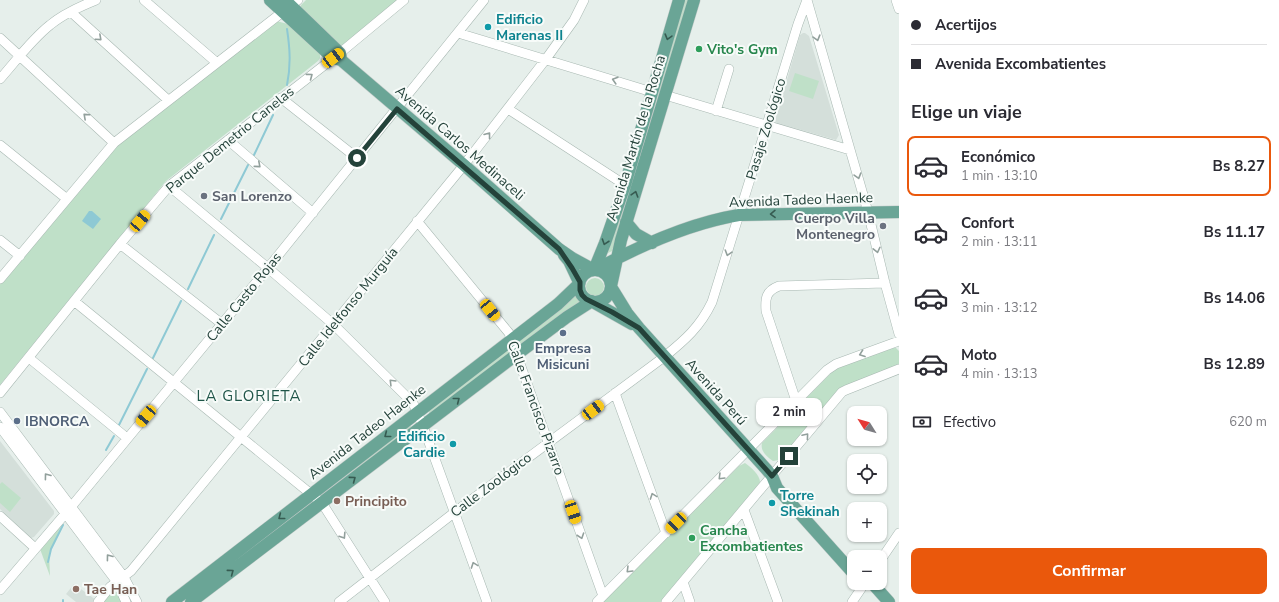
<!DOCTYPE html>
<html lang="es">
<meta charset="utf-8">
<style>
body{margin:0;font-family:"Nunito Sans",sans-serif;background:#f2f2f3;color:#2b2b33;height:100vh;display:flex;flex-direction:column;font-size:15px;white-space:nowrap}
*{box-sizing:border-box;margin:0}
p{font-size:13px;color:#7c7c81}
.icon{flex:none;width:22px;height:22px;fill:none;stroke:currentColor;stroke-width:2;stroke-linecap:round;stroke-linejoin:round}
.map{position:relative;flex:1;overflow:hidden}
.side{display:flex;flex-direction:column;background:#fff;width:380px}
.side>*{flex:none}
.hud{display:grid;align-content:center;height:88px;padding:0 12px;background:#fff}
.needle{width:26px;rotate:307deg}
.buttons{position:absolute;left:847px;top:406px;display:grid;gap:8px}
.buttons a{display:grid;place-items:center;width:40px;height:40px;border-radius:8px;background:#fff;box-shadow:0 1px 3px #0004;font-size:20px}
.end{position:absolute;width:18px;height:18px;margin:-9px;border:5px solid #24423a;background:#fff;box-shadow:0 0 0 2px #fff}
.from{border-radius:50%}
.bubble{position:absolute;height:28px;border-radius:8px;background:#fff;box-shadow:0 1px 3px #0004;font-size:13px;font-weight:700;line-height:28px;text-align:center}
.car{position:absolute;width:12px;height:24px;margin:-12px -6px;border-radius:5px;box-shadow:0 0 3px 1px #0007;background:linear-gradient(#f5c518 24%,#345 0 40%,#f5c518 0 76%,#345 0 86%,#f5c518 0)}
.hud b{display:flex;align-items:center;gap:14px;height:38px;font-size:15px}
.hud b+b{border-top:1px solid #e1e1e2}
.hud i{width:10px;height:10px;background:#2b2b33}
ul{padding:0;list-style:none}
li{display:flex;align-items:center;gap:12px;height:60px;margin:0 8px 6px;padding:0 4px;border:2px solid transparent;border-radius:8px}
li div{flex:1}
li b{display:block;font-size:15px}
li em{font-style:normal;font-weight:700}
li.on{border-color:#ea580c}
li>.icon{width:36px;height:36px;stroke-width:1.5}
h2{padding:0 12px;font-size:18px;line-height:48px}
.pay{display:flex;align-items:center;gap:10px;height:44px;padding:0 12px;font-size:15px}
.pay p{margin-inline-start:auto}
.primary-button{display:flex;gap:8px;margin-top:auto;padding:8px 12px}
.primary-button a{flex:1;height:46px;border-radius:8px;background:#ea580c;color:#fff;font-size:16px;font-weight:700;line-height:46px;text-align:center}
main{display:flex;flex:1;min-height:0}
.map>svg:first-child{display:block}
.built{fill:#d4dfda}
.green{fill:#bfe0c8}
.water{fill:#8ec9d4}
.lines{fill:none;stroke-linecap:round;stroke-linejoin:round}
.stream{stroke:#8ec9d4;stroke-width:2}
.minor-casing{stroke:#a8b8b2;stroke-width:10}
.major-casing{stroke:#c2cac8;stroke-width:13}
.minor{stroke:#fff;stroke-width:9}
.major{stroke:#6aa596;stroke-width:12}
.oneway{stroke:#365b51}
.oneway2{stroke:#92a09c}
.route{stroke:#24423a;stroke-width:5}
.culture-dot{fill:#0f9aa8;stroke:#f7fbf9;stroke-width:1.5}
.leisure-dot{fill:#2e9e5b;stroke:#f7fbf9;stroke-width:1.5}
.worship-dot{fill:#6b7280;stroke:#f7fbf9;stroke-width:1.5}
.service-dot{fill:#5c6f8a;stroke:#f7fbf9;stroke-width:1.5}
.education-dot{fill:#8d6e63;stroke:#f7fbf9;stroke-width:1.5}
.labels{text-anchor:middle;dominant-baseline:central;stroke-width:4;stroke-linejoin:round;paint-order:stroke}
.culture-label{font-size:14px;font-weight:bold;fill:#0d838f;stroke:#f7fbf9;text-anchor:start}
.leisure-label{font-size:14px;font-weight:bold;fill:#27864d;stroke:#f7fbf9;text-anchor:start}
.street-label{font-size:14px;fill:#24423a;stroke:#f7fbf9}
.worship-label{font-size:14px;font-weight:bold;fill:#5b616d;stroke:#f7fbf9;text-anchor:start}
.service-label{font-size:14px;font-weight:bold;fill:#4e5e75;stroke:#f7fbf9}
.education-label{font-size:14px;font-weight:bold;fill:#785e54;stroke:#f7fbf9;text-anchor:start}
.neighbourhood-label{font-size:15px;letter-spacing:1px;fill:#1f5548;stroke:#f7fbf9}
</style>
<main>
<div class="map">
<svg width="899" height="602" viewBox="0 0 899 602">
<rect width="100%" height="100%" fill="#e6efeb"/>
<path class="built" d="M803,33H805L809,36L839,135L836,140L777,123L775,121L800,35Z
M0,441L54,511V514L34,537L31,538L0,509Z
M74,584L96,600L94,602H76L66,594Z"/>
<path class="green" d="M306,0H399L343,46H340L301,7V5Z
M684,0H688L612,251L606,254Z
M276,21L288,24L320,54V58L318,61L166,181L0,385V281L116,146Z
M795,73L819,81L813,99L789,91Z
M586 287a9 9 0 1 1 18 0a9 9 0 1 1-18 0Z
M575,295L582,303L521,344L519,342V340Z
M893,348H896L899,351V364L841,388L779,460L773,461C767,457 760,451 762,443L834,370L843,366Z
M506,350L510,353L431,414L429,413V411Z
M410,425L412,428L322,497L320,496L319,493Z
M745,463C751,467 760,475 760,482L758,485L661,602H603L739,466Z
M2,482L21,498L10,512L0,503V484Z
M63,522L49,554L50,576L40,549Z
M113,589H116L123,602H102Z"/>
<path class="water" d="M89,211H92L101,219L93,229L82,221Z"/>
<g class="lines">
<path class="stream" d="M287,85C291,65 290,49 287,29
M254,155L273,115
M221,219L248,165
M188,289L214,235
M153,358L181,301
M119,425L147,369
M106,450L114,436
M48,562L51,549L63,525
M63,600V602"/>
<g class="minor-casing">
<path id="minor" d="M144,0L216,62
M807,0L868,212L885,283L899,334
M896,0L899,9
M71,12L168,100
M458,33L652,92
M0,38L114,143
M0,79C16,61 31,40 50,25C63,14 81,6 96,0
M665,95L850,150
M281,98L357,158
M508,109L625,185
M716,111L729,69
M228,140L313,213
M0,145L67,199
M169,186L268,268L334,325L413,403L423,426L487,602
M417,221L509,333L603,596
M0,240L20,256
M120,244L222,324
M0,279L114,143L298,0
M74,301L322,503L385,602
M29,358L127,438
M0,393L120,244L169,186L340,53L404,0
M615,393L666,533
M796,401L766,311C765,298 766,291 779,286L885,283
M0,412L124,577L137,602
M0,427L117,582L126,602
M744,510L778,602
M0,516L35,548
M880,561L899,533
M683,582L690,602
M0,590L71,507L268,268L484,0
M98,602L110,587L131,571L464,165L546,59L574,20L584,0
M339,602L455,512L664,357C685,340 700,327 712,302L798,24L807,0
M597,602L827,370L836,364L899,341
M666,602L842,392L846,390L899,369
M852,602L865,583"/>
</g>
<g class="major-casing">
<path id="major" d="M270,0L333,58L341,60L464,165L559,249L572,258L594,270
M285,0L340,53L341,60
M626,222L636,234L652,243
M564,255L569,261L579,282
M594,270L605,243L625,185L679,0
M595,270C639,246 690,223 739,215L899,212
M579 286a16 16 0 1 1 32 0a16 16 0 1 1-32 0Z
M611,286L621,240L694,0
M611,287L627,313L639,328L767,470L772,476L777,488L854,574
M593,302L632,324
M872,583L889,602
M172,602L558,304L579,284
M191,602L516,355L567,317L592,301"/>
</g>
<use href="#minor" class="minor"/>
<use href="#major" class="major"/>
</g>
<defs><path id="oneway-chevron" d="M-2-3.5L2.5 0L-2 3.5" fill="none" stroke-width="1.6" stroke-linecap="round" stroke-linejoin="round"/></defs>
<g class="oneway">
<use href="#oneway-chevron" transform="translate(668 37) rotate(106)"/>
<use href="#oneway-chevron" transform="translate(635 194) rotate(-73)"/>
<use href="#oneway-chevron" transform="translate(773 214) rotate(179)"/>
<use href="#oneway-chevron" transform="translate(605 242) rotate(109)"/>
<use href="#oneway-chevron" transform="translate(457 400) rotate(-38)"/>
<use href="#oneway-chevron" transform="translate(387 435) rotate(142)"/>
<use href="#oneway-chevron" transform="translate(353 479) rotate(-37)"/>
<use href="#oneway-chevron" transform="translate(281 517) rotate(142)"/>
<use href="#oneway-chevron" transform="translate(231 572) rotate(-37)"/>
</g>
<g class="oneway2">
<use href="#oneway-chevron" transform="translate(99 38) rotate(42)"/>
<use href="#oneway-chevron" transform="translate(817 38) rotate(74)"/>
<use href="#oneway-chevron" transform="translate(310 76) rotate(-37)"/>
<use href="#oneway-chevron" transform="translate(615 80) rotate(-163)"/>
<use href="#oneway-chevron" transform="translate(86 116) rotate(-138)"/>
<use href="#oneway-chevron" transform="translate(488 135) rotate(-52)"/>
<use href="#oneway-chevron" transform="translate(258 165) rotate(41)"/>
<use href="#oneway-chevron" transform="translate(858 176) rotate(74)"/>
<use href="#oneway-chevron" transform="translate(877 250) rotate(77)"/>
<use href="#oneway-chevron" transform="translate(728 253) rotate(107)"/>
<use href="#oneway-chevron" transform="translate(862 354) rotate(160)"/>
<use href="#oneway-chevron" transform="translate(392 382) rotate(-135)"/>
<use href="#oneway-chevron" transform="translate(806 436) rotate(-50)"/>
<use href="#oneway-chevron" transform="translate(47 476) rotate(-127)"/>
<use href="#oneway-chevron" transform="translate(721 477) rotate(135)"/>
<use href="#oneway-chevron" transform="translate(653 496) rotate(-110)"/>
<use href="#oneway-chevron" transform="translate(343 536) rotate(57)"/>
<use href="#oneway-chevron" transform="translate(581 536) rotate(71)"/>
<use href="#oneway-chevron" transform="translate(109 557) rotate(-127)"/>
<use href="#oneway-chevron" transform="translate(474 565) rotate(-110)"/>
<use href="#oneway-chevron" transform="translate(629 570) rotate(135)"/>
</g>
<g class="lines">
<path class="route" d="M357,158L397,109L559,249L572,268L580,282V290L582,295L586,299L612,312L639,328L772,476L789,456"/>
</g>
<g class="culture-dot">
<circle cx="488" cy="27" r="4"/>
<circle cx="453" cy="444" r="4"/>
<circle cx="772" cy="503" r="4"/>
</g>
<g class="leisure-dot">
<circle cx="699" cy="49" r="4"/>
<circle cx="692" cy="538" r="4"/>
</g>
<g class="worship-dot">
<circle cx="204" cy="196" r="4"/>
<circle cx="883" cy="226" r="4"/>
</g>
<g class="service-dot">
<circle cx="563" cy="333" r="4"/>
<circle cx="17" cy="421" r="4"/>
</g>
<g class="education-dot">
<circle cx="337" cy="501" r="4"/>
<circle cx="76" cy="589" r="4"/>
</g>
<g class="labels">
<g class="culture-label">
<text x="496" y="19">Edificio<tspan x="496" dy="16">Marenas II</tspan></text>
<text x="445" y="436" text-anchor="end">Edificio<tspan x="445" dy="16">Cardie</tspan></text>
<text x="780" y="495">Torre<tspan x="780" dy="16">Shekinah</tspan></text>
</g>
<g class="leisure-label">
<text x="707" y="49">Vito's Gym</text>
<text x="700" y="530">Cancha<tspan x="700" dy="16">Excombatientes</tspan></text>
</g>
<g class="street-label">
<text transform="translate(766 129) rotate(-73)">Pasaje Zoológico</text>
<text transform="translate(636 138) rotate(-73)">Avenida Martín de la Rocha</text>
<text transform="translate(230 140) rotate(-39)">Parque Demetrio Canelas</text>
<text transform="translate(460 143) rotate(41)">Avenida Carlos Medinaceli</text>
<text transform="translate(801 200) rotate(-2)">Avenida Tadeo Haenke</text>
<text transform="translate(244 297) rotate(-51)">Calle Casto Rojas</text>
<text transform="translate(348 307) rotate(-51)">Calle Idelfonso Murguía</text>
<text transform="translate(716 392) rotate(48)">Avenida Perú</text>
<text transform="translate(536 408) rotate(70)">Calle Francisco Pizarro</text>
<text transform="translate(367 432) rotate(-38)">Avenida Tadeo Haenke</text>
<text transform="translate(491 485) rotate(-37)">Calle Zoológico</text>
</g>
<g class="worship-label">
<text x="212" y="196">San Lorenzo</text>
<text x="875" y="218" text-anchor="end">Cuerpo Villa<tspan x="875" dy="16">Montenegro</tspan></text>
</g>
<g class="service-label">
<text x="563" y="348">Empresa<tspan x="563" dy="16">Misicuni</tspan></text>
<text x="25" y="421" text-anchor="start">IBNORCA</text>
</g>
<g class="education-label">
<text x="345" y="501">Principito</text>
<text x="84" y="589">Tae Han</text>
</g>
<g class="neighbourhood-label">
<text x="249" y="396">LA GLORIETA</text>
</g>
</g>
</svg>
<div class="buttons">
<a><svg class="needle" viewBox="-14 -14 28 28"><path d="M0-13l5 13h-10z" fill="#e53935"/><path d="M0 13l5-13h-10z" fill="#7c7c81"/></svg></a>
<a><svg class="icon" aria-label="locate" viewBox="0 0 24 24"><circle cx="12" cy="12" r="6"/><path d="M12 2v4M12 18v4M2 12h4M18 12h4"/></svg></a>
<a>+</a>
<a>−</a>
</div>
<i class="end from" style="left:357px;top:158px"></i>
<i class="end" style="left:789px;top:456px"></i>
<div class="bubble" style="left:756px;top:398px;width:66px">2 min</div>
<i class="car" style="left:333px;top:58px;rotate:53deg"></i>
<i class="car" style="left:140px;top:221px;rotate:40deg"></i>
<i class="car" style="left:490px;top:310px;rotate:141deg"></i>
<i class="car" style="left:593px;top:410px;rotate:53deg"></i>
<i class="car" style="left:146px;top:416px;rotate:220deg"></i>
<i class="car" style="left:573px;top:512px;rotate:161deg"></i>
<i class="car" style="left:676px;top:523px;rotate:225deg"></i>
</div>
<section class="side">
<div class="hud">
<b><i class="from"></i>Acertijos</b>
<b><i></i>Avenida Excombatientes</b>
</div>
<h2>Elige un viaje</h2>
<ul>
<li class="on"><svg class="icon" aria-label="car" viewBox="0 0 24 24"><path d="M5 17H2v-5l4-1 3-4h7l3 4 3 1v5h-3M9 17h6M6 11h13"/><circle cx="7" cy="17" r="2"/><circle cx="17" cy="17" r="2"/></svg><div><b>Económico</b><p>1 min · 13:10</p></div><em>Bs 8.27</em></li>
<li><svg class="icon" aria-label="car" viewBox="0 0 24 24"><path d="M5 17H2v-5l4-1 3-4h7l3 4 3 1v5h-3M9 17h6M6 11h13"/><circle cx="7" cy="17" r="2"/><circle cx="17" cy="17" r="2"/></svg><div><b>Confort</b><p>2 min · 13:11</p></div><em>Bs 11.17</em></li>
<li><svg class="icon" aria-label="car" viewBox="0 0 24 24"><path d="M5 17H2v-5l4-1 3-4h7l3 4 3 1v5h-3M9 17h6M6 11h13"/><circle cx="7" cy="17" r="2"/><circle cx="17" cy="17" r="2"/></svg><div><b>XL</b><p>3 min · 13:12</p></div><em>Bs 14.06</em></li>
<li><svg class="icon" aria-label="car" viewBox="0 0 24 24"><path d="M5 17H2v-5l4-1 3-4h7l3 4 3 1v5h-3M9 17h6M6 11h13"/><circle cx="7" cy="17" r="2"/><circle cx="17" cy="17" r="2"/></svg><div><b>Moto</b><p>4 min · 13:13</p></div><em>Bs 12.89</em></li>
</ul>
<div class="pay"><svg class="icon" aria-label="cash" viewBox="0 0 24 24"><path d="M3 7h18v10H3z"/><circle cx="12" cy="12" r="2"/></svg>Efectivo<p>620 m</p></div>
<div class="primary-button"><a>Confirmar</a></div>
</section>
</main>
